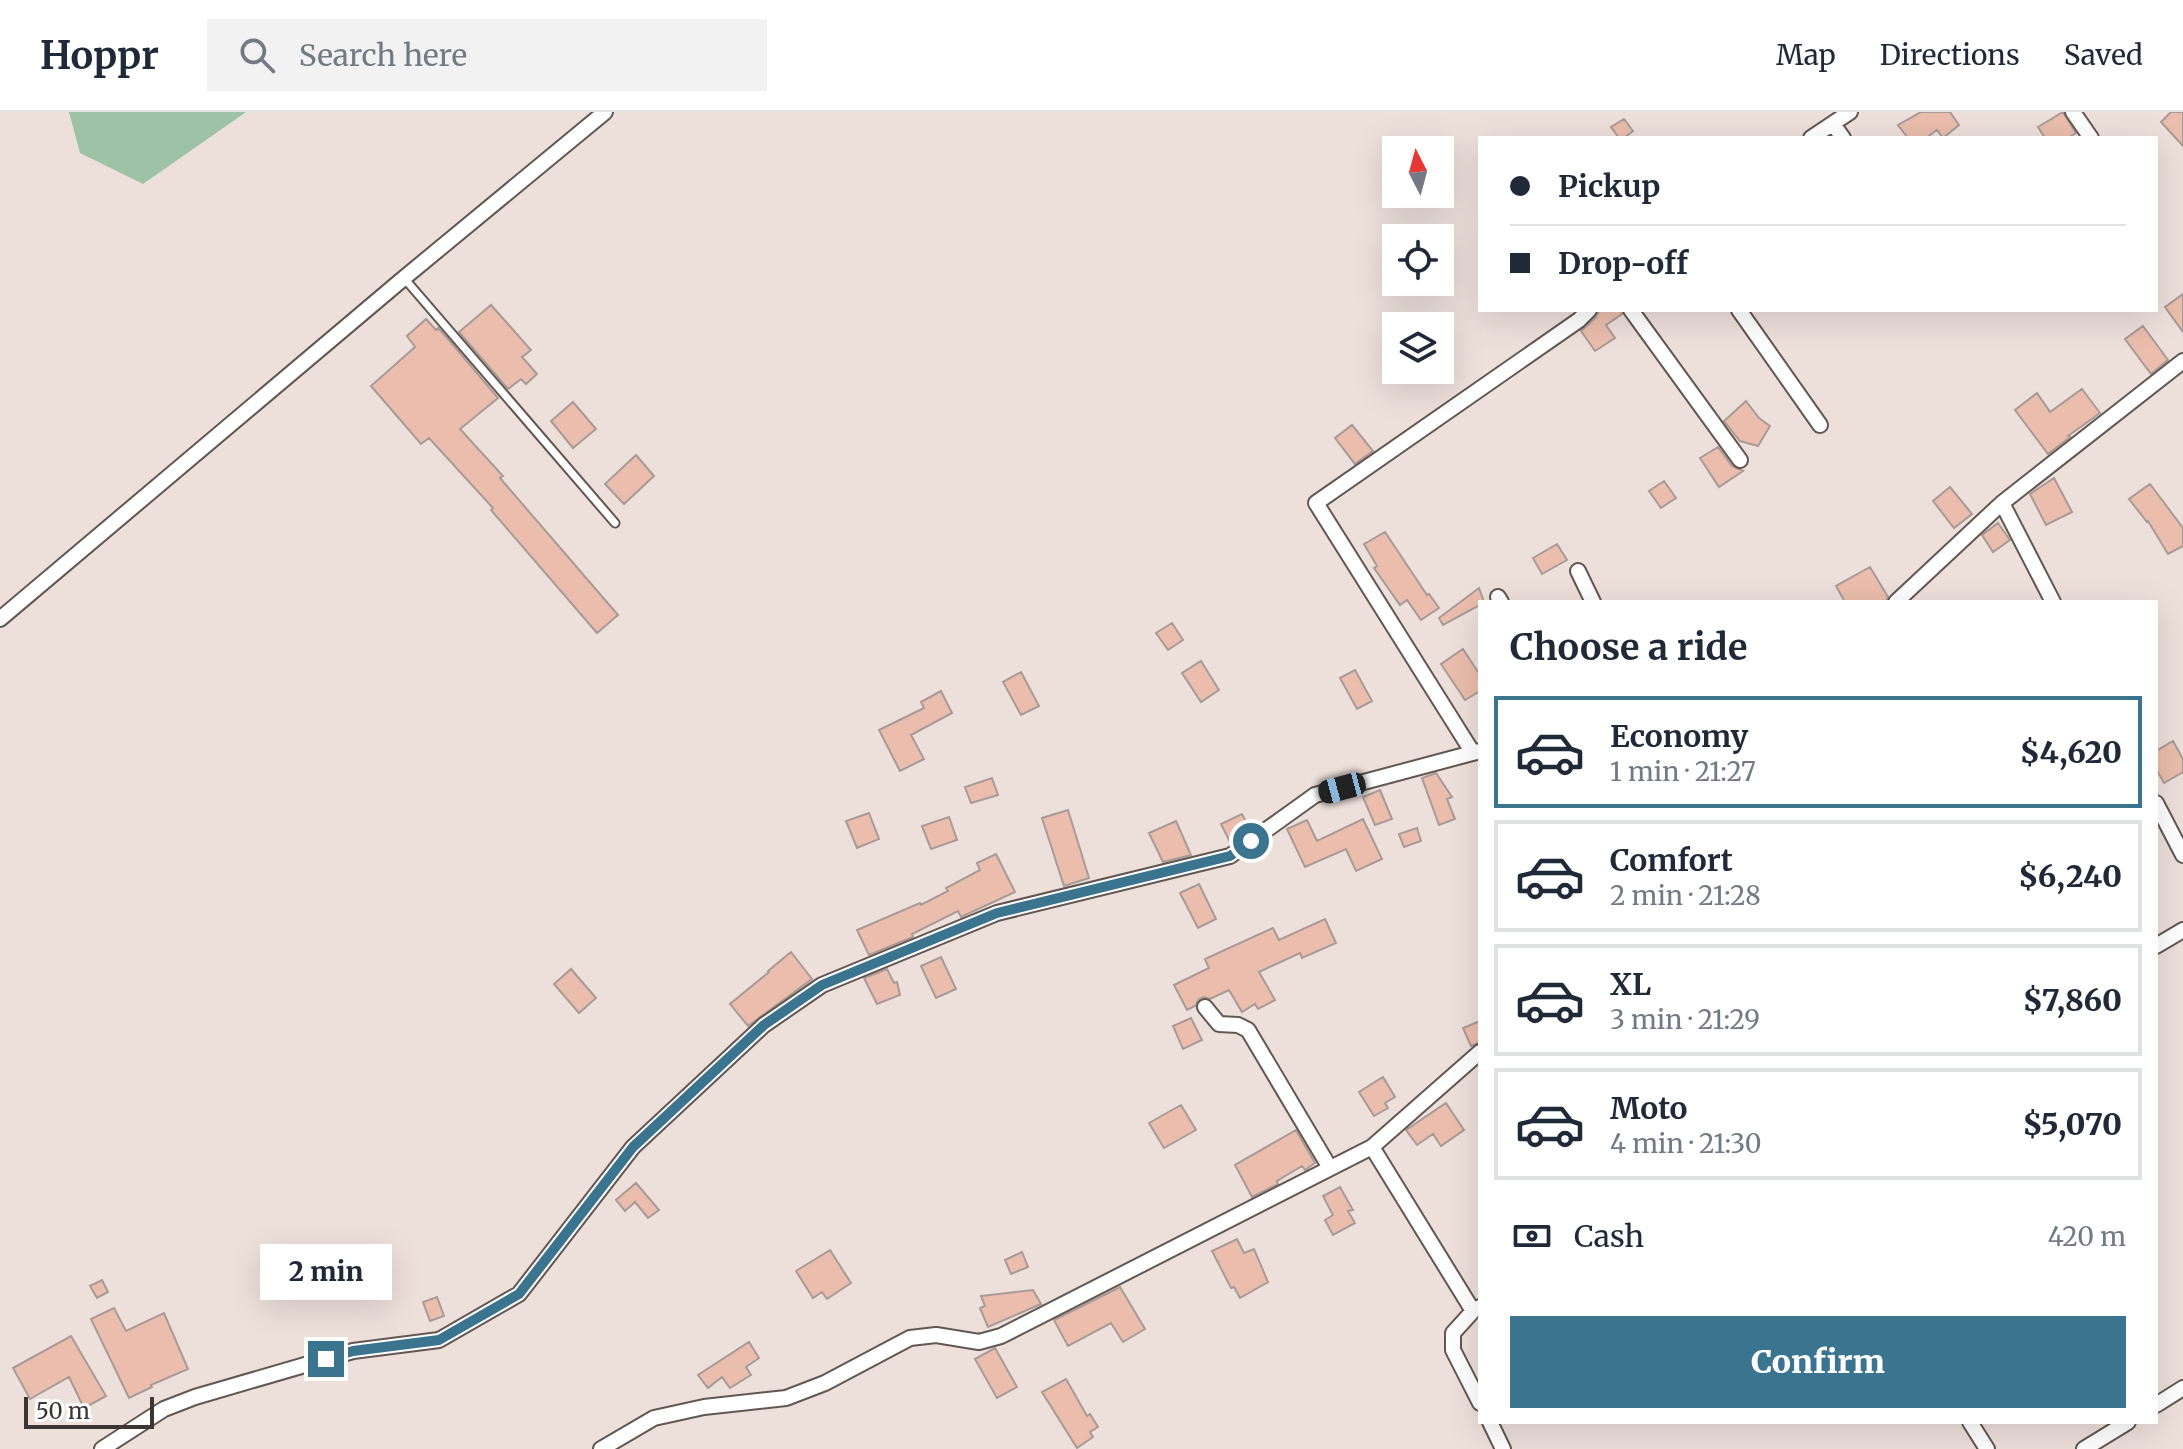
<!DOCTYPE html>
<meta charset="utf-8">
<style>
body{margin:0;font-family:Merriweather,serif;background:#f2f2f3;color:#1f2937;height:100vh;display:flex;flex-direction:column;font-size:30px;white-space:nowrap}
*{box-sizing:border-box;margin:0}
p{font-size:26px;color:#747a83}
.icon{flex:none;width:44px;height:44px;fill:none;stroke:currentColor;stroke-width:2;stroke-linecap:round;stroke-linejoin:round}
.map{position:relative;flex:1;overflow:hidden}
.details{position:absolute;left:1478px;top:488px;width:680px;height:824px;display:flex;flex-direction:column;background:#fff;border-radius:0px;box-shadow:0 8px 32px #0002}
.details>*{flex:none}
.top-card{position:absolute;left:1478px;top:24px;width:680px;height:176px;border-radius:0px;box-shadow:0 8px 32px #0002;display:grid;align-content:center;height:176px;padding:0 32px;background:#fff}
.needle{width:52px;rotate:354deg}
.tools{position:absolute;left:1382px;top:24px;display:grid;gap:16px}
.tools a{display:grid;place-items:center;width:72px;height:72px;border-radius:0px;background:#fff;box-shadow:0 8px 32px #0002;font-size:40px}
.scale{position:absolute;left:24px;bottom:20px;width:130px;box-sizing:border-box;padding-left:8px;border:4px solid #3b3634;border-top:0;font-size:22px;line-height:28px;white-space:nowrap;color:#3b3634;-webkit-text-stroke:6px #fff;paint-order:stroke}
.end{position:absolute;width:36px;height:36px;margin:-18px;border:10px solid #3b748e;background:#fff;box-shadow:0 0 0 4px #fff}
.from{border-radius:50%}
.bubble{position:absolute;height:56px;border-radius:0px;background:#fff;box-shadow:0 8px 32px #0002;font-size:26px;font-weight:800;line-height:56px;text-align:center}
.car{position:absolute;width:24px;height:48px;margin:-24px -12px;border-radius:10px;box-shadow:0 0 6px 2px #0007;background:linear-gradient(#222 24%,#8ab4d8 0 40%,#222 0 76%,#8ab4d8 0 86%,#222 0)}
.top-card b{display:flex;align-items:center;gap:28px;height:76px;font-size:30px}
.top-card b+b{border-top:2px solid #e0e1e3}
.top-card i{width:20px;height:20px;background:#1f2937}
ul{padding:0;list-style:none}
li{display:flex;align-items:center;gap:24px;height:112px;margin:0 16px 12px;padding:0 16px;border:4px solid #e0e1e3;border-radius:0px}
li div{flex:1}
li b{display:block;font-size:30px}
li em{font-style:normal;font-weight:800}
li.current{border-color:#3b748e}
li>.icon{width:72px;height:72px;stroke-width:1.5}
h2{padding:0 32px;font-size:36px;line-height:96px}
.pay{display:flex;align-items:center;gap:20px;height:88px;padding:0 32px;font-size:30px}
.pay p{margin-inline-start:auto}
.cta{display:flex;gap:16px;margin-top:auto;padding:16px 32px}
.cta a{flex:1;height:92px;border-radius:0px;background:#3b748e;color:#fff;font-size:32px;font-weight:800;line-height:92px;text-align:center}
header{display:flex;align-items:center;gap:48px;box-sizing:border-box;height:112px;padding:0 40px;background:#fff;border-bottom:2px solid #e0e1e3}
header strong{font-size:38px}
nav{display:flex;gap:44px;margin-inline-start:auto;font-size:28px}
.search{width:560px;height:72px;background:#f2f2f3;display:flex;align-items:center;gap:20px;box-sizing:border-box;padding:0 28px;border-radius:0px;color:#747a83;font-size:30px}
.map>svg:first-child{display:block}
.green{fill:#9dc2a7}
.building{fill:#eabdac;stroke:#a89b97;stroke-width:2}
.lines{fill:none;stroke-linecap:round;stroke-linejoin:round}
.service-casing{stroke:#625752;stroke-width:11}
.minor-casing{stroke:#625752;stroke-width:18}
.service{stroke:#fff;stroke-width:7}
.minor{stroke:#fff;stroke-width:14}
.route{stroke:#3b748e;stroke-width:10}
</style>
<header>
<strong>Hoppr</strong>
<div class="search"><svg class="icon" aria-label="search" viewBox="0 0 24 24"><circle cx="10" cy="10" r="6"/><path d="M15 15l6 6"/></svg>Search here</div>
<nav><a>Map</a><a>Directions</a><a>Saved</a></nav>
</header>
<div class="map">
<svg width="2183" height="1337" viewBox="0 0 2183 1337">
<rect width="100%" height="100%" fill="#eddfda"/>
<path class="green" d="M69,0H246L143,72L80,41Z"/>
<path class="building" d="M1921,0H1950L1959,13L1943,26L1937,18L1926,26H1908L1898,13Z
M2063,0L2076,21L2068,26H2045L2038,15Z
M2171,0H2183V34L2161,10Z
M1624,7L1633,19L1624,26H1619L1611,15Z
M2183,182V220L2165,195Z
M491,193L531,238L522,245L537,262L526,272L521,267L508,277L459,220Z
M1599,198H1621L1622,202L1606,213L1615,226L1595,239L1581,219L1596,205Z
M426,207L436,218L438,216L449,228L498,286L460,317L503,364L500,366L618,503L597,521L491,398L493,396L429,326L421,332L371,274L415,235L407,224Z
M2143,214L2168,248L2151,262L2125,227Z
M2082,277L2100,301L2068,324L2070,325L2048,342L2015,298L2037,281L2050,300Z
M1746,289L1759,306L1770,314L1758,334L1740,329L1724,309Z
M573,290L596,317L573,336L551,309Z
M1352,313L1373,339L1355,352L1335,326Z
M1718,335L1732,354L1743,359L1719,375L1700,346Z
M636,343L654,364L624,392L605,372Z
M2054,366L2072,400L2046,413L2030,382Z
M1664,369L1676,386L1661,396L1649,379Z
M2150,372L2183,416V434L2168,442L2148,409L2147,410L2129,387Z
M1950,375L1972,402L1954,416L1933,389Z
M1998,411L2010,428L1993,440L1982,423Z
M1385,420L1427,483L1429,482L1439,496L1421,508L1407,488L1400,493L1374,456L1377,454L1364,432Z
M1557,432L1567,448L1542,462L1533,446Z
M1870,455L1888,485L1886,490H1845L1836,474Z
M1479,476L1484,490H1480V493L1443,513L1439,506Z
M1172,511L1183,528L1168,538L1156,521Z
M1463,537L1480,563V579L1465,588L1441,552Z
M1201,549L1219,578L1201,590L1182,561Z
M1355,558L1372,589L1357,597L1340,566Z
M1021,560L1039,594L1021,603L1003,570Z
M941,579L952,601L911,623L924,647L900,659L879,618L924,596L921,590Z
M2173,629L2183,647V660L2164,671L2156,657V639Z
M1436,661L1452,685L1447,687L1455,707L1439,713L1422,666Z
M992,666L998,683L971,691L965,675Z
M1380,678L1392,707L1375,713L1363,685Z
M1068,698L1089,766L1064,774L1042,706Z
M869,701L879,727L857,736L846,709Z
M1242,702L1250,718L1230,730L1221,712Z
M949,705L957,728L931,737L922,714Z
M1363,707L1382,747L1356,759L1346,737L1305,755L1287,717L1307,708L1317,729Z
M1176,709L1191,743L1163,750L1149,721Z
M1417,716L1421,729L1404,735L1399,722Z
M996,742L1015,780L961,805L958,799L912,822L913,825L869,843L857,818L920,791L921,793L948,779L946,776L980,758L977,751Z
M1199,772L1216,807L1198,816L1180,781Z
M1325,807L1336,831L1302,846L1300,841L1259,860L1275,888L1258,897L1255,892L1242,900L1229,878L1210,887L1204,885L1199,887L1195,894L1187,898L1174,873L1209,856L1205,847L1273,816L1279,828Z
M791,840L812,867L748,914L730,892L769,860L768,859Z
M941,845L956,877L936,886L921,854Z
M571,857L596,886L579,901L554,872Z
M887,857L894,871L897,870L900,883L877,892L864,866Z
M1191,906L1202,928L1183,937L1173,914Z
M1480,909V930L1471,934L1463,916Z
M1383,965L1395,985L1385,991L1388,996L1374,1004L1359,980Z
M1446,991L1464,1018L1441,1034L1433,1022L1417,1033L1406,1018Z
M1181,993L1196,1018L1164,1036L1149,1011Z
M1296,1018L1315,1051L1305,1058L1302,1054L1277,1069L1278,1072L1252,1085L1235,1053Z
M636,1071L659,1098L648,1106L635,1090L625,1099L616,1088Z
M1340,1075L1353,1098L1348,1099L1355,1111L1333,1123L1325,1108L1333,1103L1323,1084Z
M1237,1127L1244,1141L1254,1137L1268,1170L1240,1186L1234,1175L1231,1176L1212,1139Z
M830,1138L851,1171L827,1187L822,1180L813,1186L796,1159Z
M1022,1140L1028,1155L1011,1162L1005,1148Z
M102,1168L108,1180L97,1186L90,1174Z
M1120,1175L1145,1217L1123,1230L1111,1211L1068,1234L1054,1208Z
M1033,1178L1041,1192L988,1215L980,1196L985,1194L981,1184Z
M437,1185L444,1204L430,1209L423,1190Z
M114,1196L126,1219L164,1201L188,1257L151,1273L152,1275L129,1286L91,1207Z
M71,1224L106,1284L84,1296L69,1265L30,1287L13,1256Z
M749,1230L759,1246L746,1255L751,1263L730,1276L722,1265L708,1276L698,1263Z
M995,1236L1017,1275L997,1286L975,1247Z
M1066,1267L1087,1304L1090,1302L1098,1315L1090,1320L1093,1325L1077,1336L1042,1280Z"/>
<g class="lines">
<g class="service-casing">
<path id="service" d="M404,166L615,411"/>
</g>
<g class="minor-casing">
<path id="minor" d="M2073,0L2091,26
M1833,12L1843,26
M1811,26L1850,0
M1631,198L1740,348
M1739,198L1820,313
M2002,391L2053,490
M1578,459L1593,490
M1498,485L1501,490
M1896,490L2002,391L2183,249
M0,507L404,166L605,0
M1473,641L1316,391L1579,208L1589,198
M2156,691L2183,743
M2156,834L2183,818
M1205,895L1219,912L1238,913L1248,918L1330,1056
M1372,1035L1473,1199
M1480,1195L1473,1199L1453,1221V1238L1480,1291
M2156,1293L2183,1276
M1490,1310L1503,1337
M1970,1310L1987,1337
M102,1337L164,1297L195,1285L353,1239L439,1228L519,1182L633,1035L764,913L822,873L997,801L1230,744L1315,683L1480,639
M601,1337L654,1306L704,1295L786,1286L825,1271L910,1226L936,1223L979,1230L1001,1224L1372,1035L1480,940
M2084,1337L2128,1310"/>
</g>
<use href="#service" class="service"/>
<use href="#minor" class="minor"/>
</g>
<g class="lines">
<path class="route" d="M326,1247L353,1239L439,1228L519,1182L633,1035L764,913L822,873L997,801L1230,744L1251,729"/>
</g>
</svg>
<div class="tools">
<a><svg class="needle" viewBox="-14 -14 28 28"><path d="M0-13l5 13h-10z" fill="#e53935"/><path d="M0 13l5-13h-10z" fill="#747a83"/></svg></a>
<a><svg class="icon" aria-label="locate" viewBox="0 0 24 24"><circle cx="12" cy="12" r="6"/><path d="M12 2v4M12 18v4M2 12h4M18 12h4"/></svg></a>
<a><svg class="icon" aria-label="layers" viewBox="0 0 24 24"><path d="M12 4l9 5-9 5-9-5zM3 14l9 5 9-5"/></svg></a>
</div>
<div class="scale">50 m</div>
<i class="end from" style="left:1251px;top:729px"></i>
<i class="end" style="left:326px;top:1247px"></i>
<div class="bubble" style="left:260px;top:1132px;width:132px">2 min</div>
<i class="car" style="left:1342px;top:676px;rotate:255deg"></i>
<div class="top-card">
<b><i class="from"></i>Pickup</b>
<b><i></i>Drop-off</b>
</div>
<section class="details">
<h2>Choose a ride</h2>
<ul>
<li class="current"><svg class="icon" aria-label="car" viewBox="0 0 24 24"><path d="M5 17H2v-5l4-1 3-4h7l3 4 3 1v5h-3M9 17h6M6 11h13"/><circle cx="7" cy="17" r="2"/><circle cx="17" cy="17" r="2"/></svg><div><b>Economy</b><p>1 min · 21:27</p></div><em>$4,620</em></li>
<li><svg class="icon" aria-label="car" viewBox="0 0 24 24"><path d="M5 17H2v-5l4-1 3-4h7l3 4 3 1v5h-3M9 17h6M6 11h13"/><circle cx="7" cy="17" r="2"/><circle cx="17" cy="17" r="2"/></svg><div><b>Comfort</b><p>2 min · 21:28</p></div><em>$6,240</em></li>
<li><svg class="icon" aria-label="car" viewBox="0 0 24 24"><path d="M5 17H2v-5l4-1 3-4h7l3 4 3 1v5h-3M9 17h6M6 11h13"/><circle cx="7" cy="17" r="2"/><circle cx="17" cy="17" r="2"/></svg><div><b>XL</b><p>3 min · 21:29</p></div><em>$7,860</em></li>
<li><svg class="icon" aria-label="car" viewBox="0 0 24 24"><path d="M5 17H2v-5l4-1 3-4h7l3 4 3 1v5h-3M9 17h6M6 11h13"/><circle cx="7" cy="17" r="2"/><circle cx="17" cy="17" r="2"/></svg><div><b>Moto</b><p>4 min · 21:30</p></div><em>$5,070</em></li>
</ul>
<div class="pay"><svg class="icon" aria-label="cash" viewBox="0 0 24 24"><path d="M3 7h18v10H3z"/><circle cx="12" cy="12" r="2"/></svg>Cash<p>420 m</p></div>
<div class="cta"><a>Confirm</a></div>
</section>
</div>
